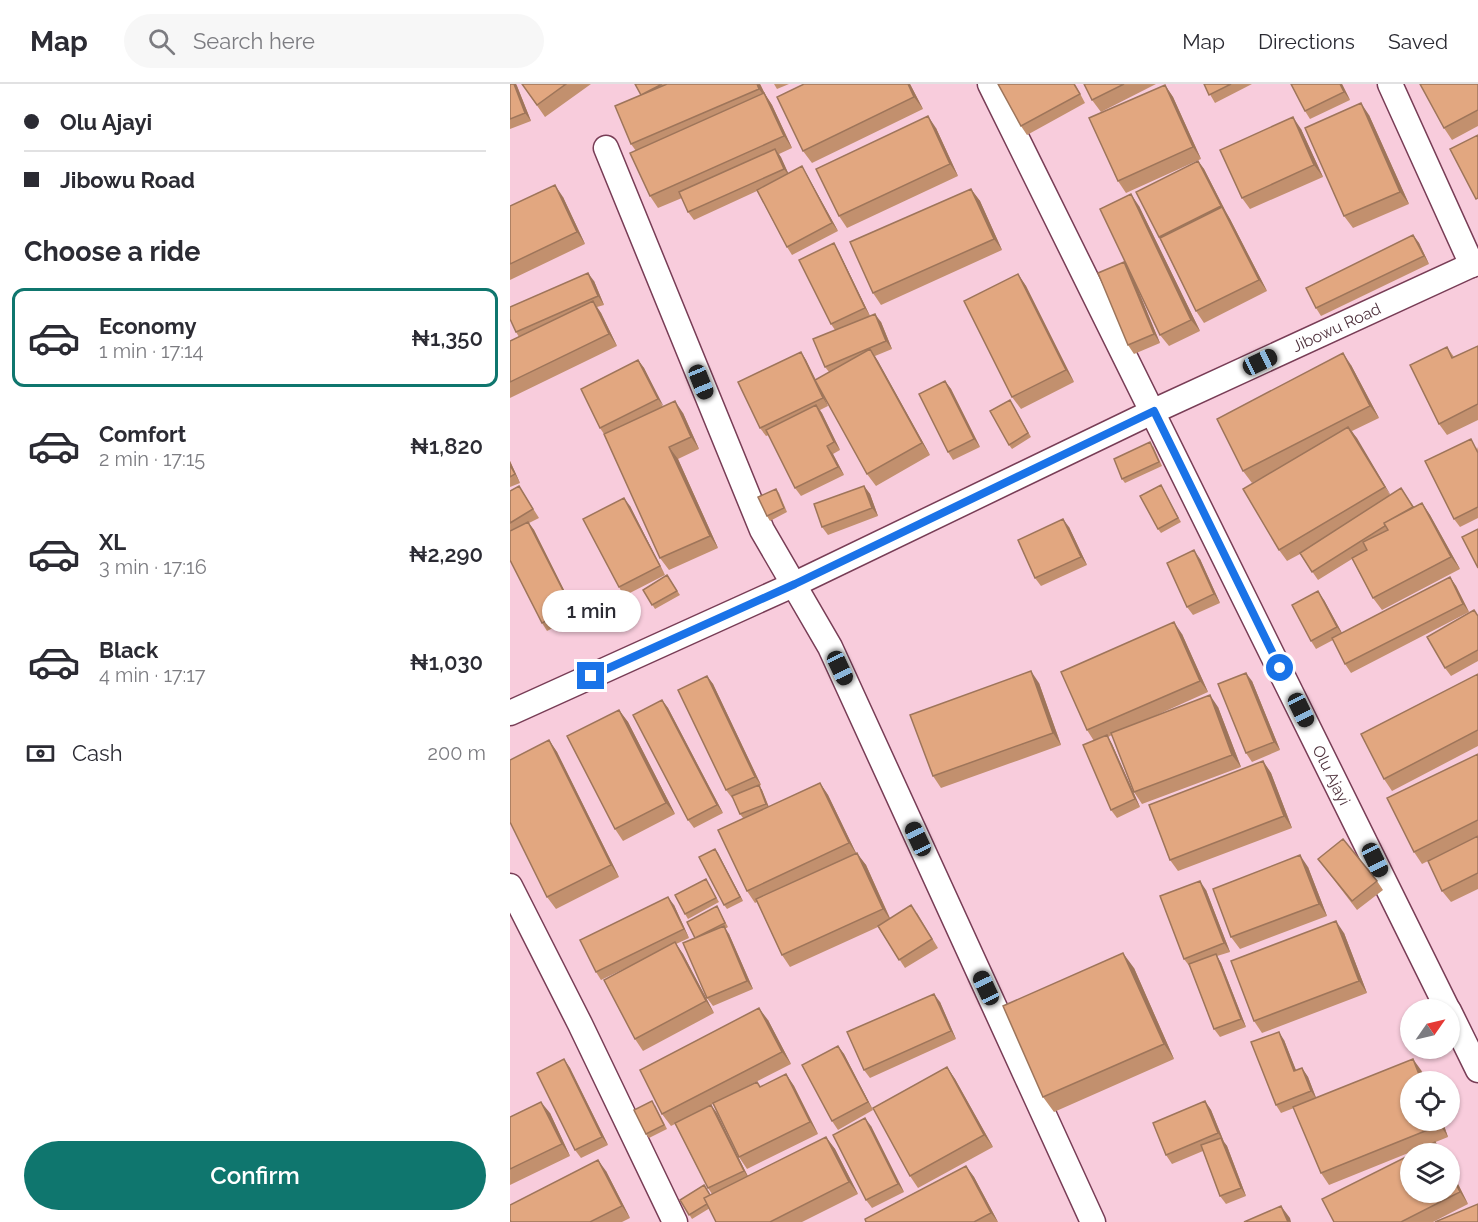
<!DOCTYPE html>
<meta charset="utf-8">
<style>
body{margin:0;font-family:Raleway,sans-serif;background:#f7f7f7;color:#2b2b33;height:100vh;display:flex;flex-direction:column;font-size:22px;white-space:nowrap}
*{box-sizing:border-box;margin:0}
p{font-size:20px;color:#7c7c81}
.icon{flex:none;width:33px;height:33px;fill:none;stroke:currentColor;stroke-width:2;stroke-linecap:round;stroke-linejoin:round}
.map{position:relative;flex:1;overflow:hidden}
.panel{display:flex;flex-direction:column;background:#fff;width:510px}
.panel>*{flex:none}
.guide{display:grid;align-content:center;height:132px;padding:0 24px;background:#fff}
.needle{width:39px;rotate:56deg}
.buttons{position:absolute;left:890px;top:915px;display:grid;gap:12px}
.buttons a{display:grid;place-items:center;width:60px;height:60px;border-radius:50%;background:#fff;box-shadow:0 2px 4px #0004;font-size:30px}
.end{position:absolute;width:27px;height:27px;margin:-14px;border:8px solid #1a73e8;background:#fff;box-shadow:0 0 0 3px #fff}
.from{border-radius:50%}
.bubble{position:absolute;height:42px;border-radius:21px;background:#fff;box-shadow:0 2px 4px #0004;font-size:20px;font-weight:600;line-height:42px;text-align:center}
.car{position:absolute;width:18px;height:36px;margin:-18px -9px;border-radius:8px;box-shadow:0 0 4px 2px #0007;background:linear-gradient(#222 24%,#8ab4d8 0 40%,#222 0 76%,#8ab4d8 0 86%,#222 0)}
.guide b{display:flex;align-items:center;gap:21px;height:57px;font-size:22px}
.guide b+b{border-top:2px solid #e1e1e2}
.guide i{width:15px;height:15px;background:#2b2b33}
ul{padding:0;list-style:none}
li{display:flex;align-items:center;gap:18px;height:99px;margin:0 12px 9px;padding:0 12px;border:3px solid transparent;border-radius:12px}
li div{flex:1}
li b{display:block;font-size:22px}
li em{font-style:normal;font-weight:600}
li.active{border-color:#0f766e}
li>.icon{width:54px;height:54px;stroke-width:1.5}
h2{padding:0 24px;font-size:27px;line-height:72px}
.pay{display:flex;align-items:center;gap:15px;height:66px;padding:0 24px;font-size:22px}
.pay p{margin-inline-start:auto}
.action{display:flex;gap:12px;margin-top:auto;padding:12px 24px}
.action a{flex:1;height:69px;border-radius:36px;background:#0f766e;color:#fff;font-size:24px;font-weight:600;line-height:69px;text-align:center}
header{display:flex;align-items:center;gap:36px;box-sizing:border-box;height:84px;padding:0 30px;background:#fff;border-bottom:2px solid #e1e1e2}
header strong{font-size:28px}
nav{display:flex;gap:33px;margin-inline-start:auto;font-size:21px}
.search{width:420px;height:54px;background:#f7f7f7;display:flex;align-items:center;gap:15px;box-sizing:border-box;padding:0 21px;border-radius:33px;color:#7c7c81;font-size:22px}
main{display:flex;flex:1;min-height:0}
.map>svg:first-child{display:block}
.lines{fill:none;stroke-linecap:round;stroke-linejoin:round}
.street-casing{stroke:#783d56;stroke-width:27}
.street{stroke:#fff;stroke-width:24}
.wall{fill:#c2906e}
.shaded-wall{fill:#9e755a}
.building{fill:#e2a780;stroke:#9e755a;stroke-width:1.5}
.route{stroke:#1a73e8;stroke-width:8}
.labels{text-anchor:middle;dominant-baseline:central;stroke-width:6;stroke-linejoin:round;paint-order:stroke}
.street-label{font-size:16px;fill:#50333e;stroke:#fcdee8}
</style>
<header>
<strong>Map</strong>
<div class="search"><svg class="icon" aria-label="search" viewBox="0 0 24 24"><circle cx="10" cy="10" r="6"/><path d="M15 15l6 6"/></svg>Search here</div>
<nav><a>Map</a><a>Directions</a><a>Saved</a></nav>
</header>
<main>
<section class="panel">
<div class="guide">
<b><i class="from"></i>Olu Ajayi</b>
<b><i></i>Jibowu Road</b>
</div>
<h2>Choose a ride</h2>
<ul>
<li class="active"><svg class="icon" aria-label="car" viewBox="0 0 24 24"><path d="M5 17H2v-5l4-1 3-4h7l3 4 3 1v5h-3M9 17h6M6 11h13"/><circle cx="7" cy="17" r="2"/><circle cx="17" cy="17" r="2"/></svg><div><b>Economy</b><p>1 min · 17:14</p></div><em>₦1,350</em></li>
<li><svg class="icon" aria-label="car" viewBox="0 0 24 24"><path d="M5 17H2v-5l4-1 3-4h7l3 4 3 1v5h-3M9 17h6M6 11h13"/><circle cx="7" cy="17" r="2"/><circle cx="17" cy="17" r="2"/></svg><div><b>Comfort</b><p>2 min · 17:15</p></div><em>₦1,820</em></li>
<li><svg class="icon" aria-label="car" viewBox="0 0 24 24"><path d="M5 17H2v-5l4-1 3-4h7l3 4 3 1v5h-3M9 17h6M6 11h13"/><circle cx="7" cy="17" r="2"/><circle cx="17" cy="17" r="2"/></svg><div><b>XL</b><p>3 min · 17:16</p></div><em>₦2,290</em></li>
<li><svg class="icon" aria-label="car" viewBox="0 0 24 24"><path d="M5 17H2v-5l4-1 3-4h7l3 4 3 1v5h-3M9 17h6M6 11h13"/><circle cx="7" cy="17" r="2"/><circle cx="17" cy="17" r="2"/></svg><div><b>Black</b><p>4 min · 17:17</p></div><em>₦1,030</em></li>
</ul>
<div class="pay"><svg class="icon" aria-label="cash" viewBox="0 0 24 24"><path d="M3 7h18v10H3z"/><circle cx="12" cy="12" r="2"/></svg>Cash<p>200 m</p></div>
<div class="action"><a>Confirm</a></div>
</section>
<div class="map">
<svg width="968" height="1138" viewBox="0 0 968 1138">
<rect width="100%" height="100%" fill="#f8ccdc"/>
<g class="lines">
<g class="street-casing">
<g id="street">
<path id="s1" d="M480,0L938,926"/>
<path d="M880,0L962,181"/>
<path d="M96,64L252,446L320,563L583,1138"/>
<path id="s2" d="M0,629L285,500L644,327L968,178"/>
<path d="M0,802L70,940L165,1138"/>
<path d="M939,927L968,986"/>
</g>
</g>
<use href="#street" class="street"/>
</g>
<path class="wall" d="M0,0H6L7,2L21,37L0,45Z
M12,0H81L35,33Z
M125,0H250L255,10L262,21L282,64L269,70L278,89L297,91L328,147L282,171L277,163L247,107L184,136L178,128L172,114L148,124L140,112L126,67L121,60L131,11Z
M264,0H279L267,5Z
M294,0H400L413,25L302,79L293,67Z
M565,0L575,19L517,51L511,42Z
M574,0H646L591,28L582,16Z
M694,0H742L705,19Z
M832,0L840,16L800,35L795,27Z
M968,0V42L942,56L934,44Z
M655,1L663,13L691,75L616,109L608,97Z
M859,31L899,120L843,144L834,132Z
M426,44L448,92L337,144L329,132Z
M791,45L813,93L740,125L732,114Z
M688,77L694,85L716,128L720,135L757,207L694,239L686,227L649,153Z
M461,105L470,117L492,166L371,221L363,209Z
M53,113L75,160L0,196V122Z
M629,122L690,247L659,262L650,251L620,188L650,259L624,270L618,261L619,186Z
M903,151L909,159L919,180L811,232L806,224Z
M324,159L329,168L360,232L371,238L382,265L365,272L420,371L366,402L357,390L313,310L318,322L310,326L330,366L323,370L334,391L291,412L285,404L259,351L256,352L250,344L291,268L296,276L306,296L319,288L315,283L325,246L321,240Z
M508,190L516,202L564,298L511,325L502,313Z
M84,197L94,221L87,223L91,229L107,262L0,314V257L9,253L6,248Z
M968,262V336L937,351L929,340L937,263L944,273Z
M128,276L134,284L153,323L173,329L189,365L168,375L208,464L159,486L150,474L94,350L90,344Z
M841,281L869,334L842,347L880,411L891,404L904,423L912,419L920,431L950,485L872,526L863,514L842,475L808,496L790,470L777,477L769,466L753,393L742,399L733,387Z
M435,297L441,305L470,363L443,376L438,368Z
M500,316L521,353L502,365L499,361Z
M643,362L652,382L615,399L612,395Z
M967,363L968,366V434L950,443L944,435Z
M0,377L10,399L0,403Z
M651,401L671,438L651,449L648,445Z
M9,402L29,434L19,439L24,446L67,532L37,547L32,539L0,476V407Z
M354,402L360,410L368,432L318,451L312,443Z
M266,405L269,409L277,428L260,437L257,432Z
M120,422L155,491L114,512L109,503Z
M559,443L577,481L531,502L525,494Z
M690,475L710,519L683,531L677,523Z
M157,491L170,511L145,525L133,506Z
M940,493L946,502L959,528L841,589L835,580L823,556L806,565L801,557L814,516L832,549Z
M968,531V577L941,592L935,584Z
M672,550L698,608L638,635L708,623L731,683L632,720L624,708L602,651L598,653L602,660L630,723L607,734L601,726L584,657L577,646Z
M968,590V662L882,707L874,695Z
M197,592L203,600L251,701L249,702L252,706L259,723L310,699L318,711L346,769L356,781L380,834L407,829L428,864L395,884L368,843L280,883L272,871L247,818L245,819L237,807L233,734L230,730L223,714H222L216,706Z
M742,597L770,666L742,678L736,669Z
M529,599L551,661L431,704L423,692Z
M152,616L158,624L213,729L184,744L178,736Z
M109,626L118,638L165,730L113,757L105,745Z
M39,656L47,668L109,793L46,825L37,813Z
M968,670V805L941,818L932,807L918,777L912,780L904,768Z
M753,677L761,689L782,744L668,787L660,776Z
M205,765L233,817L217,825L214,821Z
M808,775L867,797L873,806L847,826Z
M798,783L817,832L730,865L721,853Z
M196,795L209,818L178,835L175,830Z
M696,806L720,868L707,872L711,879L736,943L710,953L704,945L680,883L674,875Z
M164,821L179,854L166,860L173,870L204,929L133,967L125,955L120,882L91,896L86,888Z
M207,822L218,843L215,845L219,850L243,905L203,922L197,914L185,854Z
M834,849L857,909L752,949L744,937Z
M624,884L664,975L544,1028L533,1013Z
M430,918L446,955L360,994L354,986Z
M258,936L281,980L232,1005L251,1003L276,990L284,1002L308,1050L237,1085L229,1073L203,1020L201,1021L238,1092L316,1053L325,1065L348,1110L292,1138H206L200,1124L182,1135L170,1116L202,1110L198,1104L165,1040L161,1042L152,1030Z
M774,956L786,987L792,984L798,993L806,1014L911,986L916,998H900L932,1036L938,1053L819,1101L811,1089L784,1024L771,1029L766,1021Z
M328,962L334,970L363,1026L328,1046L322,1037Z
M54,975L60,984L98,1061L71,1074L65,1066Z
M437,983L445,995L483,1063L408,1104L400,1092Z
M695,1017L701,1026L714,1058L717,1062L736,1112L716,1120L710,1112L693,1067L662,1080L656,1071Z
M145,1021L157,1045L139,1054L136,1050Z
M40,1029L60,1072L0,1101V1033Z
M361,1042L394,1108L362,1124L356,1116Z
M456,1082L464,1093L488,1138H356Z
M939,1082L958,1120L923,1138H824Z
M96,1087L120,1134L112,1138H1Z"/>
<path class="shaded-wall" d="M4,0H6L7,2L21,37L15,29Z
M247,0H250L255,10L262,21L282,64L274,52L257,16L249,5Z
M398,0H400L413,25L404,13Z
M830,0H832L840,16L834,8Z
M655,1L663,13L691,75L683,63Z
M851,19L859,31L899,120L890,108Z
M418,32L426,44L448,92L440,80Z
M783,33L791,45L813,93L804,81Z
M265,65L271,73L280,93L274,85Z
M688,77L694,85L716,128L720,135L757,207L749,196Z
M292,82L297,91L328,147L322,139Z
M45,101L53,113L75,160L67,148Z
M461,105L470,117L492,166L484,155Z
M621,110L629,122L690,247L681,236Z
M903,151L909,159L919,180L914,172Z
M324,159L329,168L360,232L355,224Z
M614,178L620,186L650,259L644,250Z
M78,189L84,197L94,221L88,212Z
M508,190L516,202L564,298L556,286Z
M83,217L91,229L107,262L99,250Z
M365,230L371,238L382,265L376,257Z
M360,265L368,277L420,371L412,359Z
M291,268L296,276L318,322L313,314Z
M833,269L841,281L869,334L860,322Z
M128,276L134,284L154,323L148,315Z
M435,297L441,305L470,363L464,355Z
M165,317L173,329L189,365L181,353Z
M306,321L312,329L330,366L324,358Z
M838,343L847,354L883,415L875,403Z
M317,362L323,370L334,391L328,383Z
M159,363L168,375L208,464L200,452Z
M0,377L10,399L0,381Z
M354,402L360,410L368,432L362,424Z
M114,414L120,422L155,491L150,482Z
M912,419L920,431L950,485L941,473Z
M553,435L559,443L577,481L571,473Z
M18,438L24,446L67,532L62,524Z
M684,466L690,475L710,519L704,510Z
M940,493L946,502L959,528L953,520Z
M808,507L814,516L833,551L827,543Z
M664,538L672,550L698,608L690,597Z
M521,587L529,599L551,661L543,649Z
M736,589L742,597L770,666L764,658Z
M197,592L203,600L251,701L245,693Z
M700,611L708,623L731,683L722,671Z
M152,616L158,624L213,729L207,721Z
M109,626L118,638L165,730L156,719Z
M597,651L602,660L630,723L625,715Z
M39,656L47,668L109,793L101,781Z
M753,677L761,689L782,744L774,732Z
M310,699L318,711L347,771L339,759Z
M249,701L252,706L259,724L256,720Z
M205,765L208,769L233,817L230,813Z
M347,769L356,781L381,837L373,825Z
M790,771L798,783L817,832L809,820Z
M690,797L696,806L720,868L714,859Z
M158,813L164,821L179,854L174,845Z
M826,837L834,849L857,909L849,897Z
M214,842L219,850L243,905L237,897Z
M165,858L173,870L204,929L196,917Z
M613,869L624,884L664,975L654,960Z
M706,870L711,879L736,943L731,935Z
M424,910L430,918L446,955L441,947Z
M249,924L258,936L281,980L272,968Z
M769,948L774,956L790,996L784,987Z
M328,962L334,970L363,1026L358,1018Z
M54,975L60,984L98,1061L92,1053Z
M903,975L911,986L916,998H912Z
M437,983L445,995L483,1063L474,1051Z
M792,984L798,993L807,1016L801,1007Z
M276,990L284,1002L308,1050L300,1038Z
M695,1017L701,1026L714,1058L708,1049Z
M31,1018L40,1029L60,1072L52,1060Z
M201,1021L207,1029L239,1095L234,1087Z
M355,1034L361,1042L394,1108L388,1100Z
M928,1036H932L938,1053L930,1041Z
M316,1053L325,1065L348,1110L339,1098Z
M711,1054L717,1062L736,1112L731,1104Z
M88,1076L96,1087L120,1134L112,1122Z
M456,1082L464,1093L488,1138L481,1129Z
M939,1082L958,1120L950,1108L939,1086Z
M771,1122L780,1134L781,1138H778Z"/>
<path class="building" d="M0,0H4L15,29L0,35Z
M12,0H56L27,21Z
M125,0H152L131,11Z
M157,0H247L249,5L121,60L105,22Z
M294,0H398L404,13L293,67L267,13Z
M488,0H564L570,10L511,42Z
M574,0H614L582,16Z
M694,0H721L699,11Z
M781,0H830L834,8L795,27Z
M910,0H968V26L934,44Z
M655,1L683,63L608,97L579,34Z
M254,9L274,52L140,112L120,69Z
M851,19L890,108L834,132L795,44Z
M418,32L440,80L329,132L306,85Z
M783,33L804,81L732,114L710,66Z
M968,51V114L966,115L940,65Z
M265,65L274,85L178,128L169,108Z
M688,77L711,122L649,153L626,108Z
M292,82L322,139L277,163L247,106Z
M45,101L67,148L0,180V122Z
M461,105L484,155L363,209L340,158Z
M621,110L681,236L650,251L590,125Z
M712,123L749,196L686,227L650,154Z
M903,151L914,172L806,224L796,204Z
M324,159L355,224L321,240L289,176Z
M614,178L644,250L618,261L588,189Z
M78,189L88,212L6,248L0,235V223Z
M508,190L556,286L502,313L454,217Z
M83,217L99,250L0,298V257Z
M365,230L376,257L315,283L303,255Z
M968,262V320L929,340L900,281L937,263L942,274Z
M360,265L412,359L357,390L305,296Z
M291,268L313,314L250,344L228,298Z
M833,269L860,322L733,387L707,335Z
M128,276L148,315L90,344L71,305Z
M435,297L464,355L438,368L409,310Z
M500,316L518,349L499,361L480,327Z
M165,317L181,353L159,363L200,452L150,474L94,350Z
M306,321L324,358L317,362L328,383L285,404L256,346Z
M838,343L875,403L769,466L733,405Z
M961,355L968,369V423L944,435L915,377Z
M640,358L649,378L612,395L604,375Z
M0,381L5,390L0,393Z
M651,401L668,434L648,445L630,412Z
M9,402L23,425L0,439V407Z
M354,402L362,424L312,443L304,420Z
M891,404L903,423L874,439L875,442L802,488L790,469Z
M266,405L274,424L257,432L248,413Z
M114,414L150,482L109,503L73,435Z
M912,419L941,473L863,514L842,474L857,466L853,458L878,446L874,439Z
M553,435L571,473L525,494L508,456Z
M18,438L62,524L32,539L0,476V447Z
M968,445V484L952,453Z
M684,466L704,510L677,523L657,479Z
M157,491L167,507L142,521L133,506Z
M940,493L953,520L835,580L822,554Z
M808,507L827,543L801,557L782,521Z
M964,526L968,532V566L935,584L917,553Z
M664,538L690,597L577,646L551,588Z
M521,587L543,649L423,692L400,631Z
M736,589L764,658L736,669L708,600Z
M968,590V646L874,695L851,650Z
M197,592L245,693L216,706L168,606Z
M700,611L722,671L624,708L601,649Z
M152,616L207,721L178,736L123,631Z
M109,626L156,719L105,745L57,652Z
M597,651L625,715L601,726L573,661Z
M39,656L101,781L37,813L0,738V676Z
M968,670V736L904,768L877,714Z
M753,677L774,732L660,776L639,721Z
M310,699L339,759L237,807L208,746Z
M249,701L256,720L230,730L222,712Z
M968,752V789L932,807L918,777Z
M833,755L867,797L842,817L808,775Z
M205,765L230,813L214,821L189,773Z
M347,769L373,825L272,871L246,815Z
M790,771L809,820L721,853L703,805Z
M196,795L206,814L175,830L165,811Z
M690,797L714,859L674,875L650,812Z
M158,813L174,845L86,888L70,856Z
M401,821L422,855L389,876L368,842Z
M207,822L215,839L185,854L177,838Z
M826,837L849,897L744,937L721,877Z
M214,842L237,897L197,914L173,859Z
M165,858L196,917L125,955L94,896Z
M613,869L654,960L533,1013L493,922Z
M706,870L731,935L704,945L679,880Z
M424,910L441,947L354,986L337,948Z
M249,924L272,968L152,1030L130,986Z
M769,948L784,987L792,984L801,1007L766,1021L741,958Z
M328,962L358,1018L322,1037L292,981Z
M54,975L92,1053L65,1066L27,989Z
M903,975L912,998H900V1036H928L930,1041L811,1089L783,1023Z
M437,983L474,1051L400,1092L363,1024Z
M276,990L300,1038L229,1073L203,1019L247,998L250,1003Z
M142,1017L154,1041L136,1050L124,1026Z
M695,1017L708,1049L656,1071L643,1039Z
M31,1018L52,1060L0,1085V1033Z
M201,1021L234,1087L198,1104L165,1039Z
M355,1034L388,1100L356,1116L323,1051Z
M316,1053L339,1098L260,1138H206L194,1114Z
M711,1054L731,1104L710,1112L691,1061Z
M925,1058L931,1070H903Z
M900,1071V1108H939V1086L950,1108L891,1138H824L812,1115Z
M88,1076L112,1122L80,1138H1L0,1136V1121Z
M456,1082L481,1129L464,1138H356L355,1135Z
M194,1101L200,1111L194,1114L197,1120L179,1131L170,1116Z
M968,1120V1138H925Z
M771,1122L778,1138H734Z"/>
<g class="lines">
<path class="route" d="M81,592L285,500L644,327L770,584"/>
</g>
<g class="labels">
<g class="street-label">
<text stroke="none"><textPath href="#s2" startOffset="912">Jibowu Road</textPath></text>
<text stroke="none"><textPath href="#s1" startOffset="771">Olu Ajayi</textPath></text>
</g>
</g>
</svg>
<div class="buttons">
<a><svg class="needle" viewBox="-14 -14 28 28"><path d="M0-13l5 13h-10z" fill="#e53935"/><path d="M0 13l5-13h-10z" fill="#7c7c81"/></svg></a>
<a><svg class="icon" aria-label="locate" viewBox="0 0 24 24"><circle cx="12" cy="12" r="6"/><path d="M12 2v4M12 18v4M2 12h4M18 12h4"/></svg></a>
<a><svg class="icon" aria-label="layers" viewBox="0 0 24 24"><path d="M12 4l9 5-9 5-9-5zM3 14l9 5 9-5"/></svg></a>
</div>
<i class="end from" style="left:770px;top:584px"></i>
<i class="end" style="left:81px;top:592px"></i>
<div class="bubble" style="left:32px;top:506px;width:99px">1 min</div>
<i class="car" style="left:750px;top:278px;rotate:65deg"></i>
<i class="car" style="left:191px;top:298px;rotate:158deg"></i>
<i class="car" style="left:330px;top:584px;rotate:155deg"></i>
<i class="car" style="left:791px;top:626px;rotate:154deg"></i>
<i class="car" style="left:408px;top:755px;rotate:335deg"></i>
<i class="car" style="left:865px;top:776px;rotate:154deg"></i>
<i class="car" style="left:476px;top:904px;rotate:335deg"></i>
</div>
</main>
